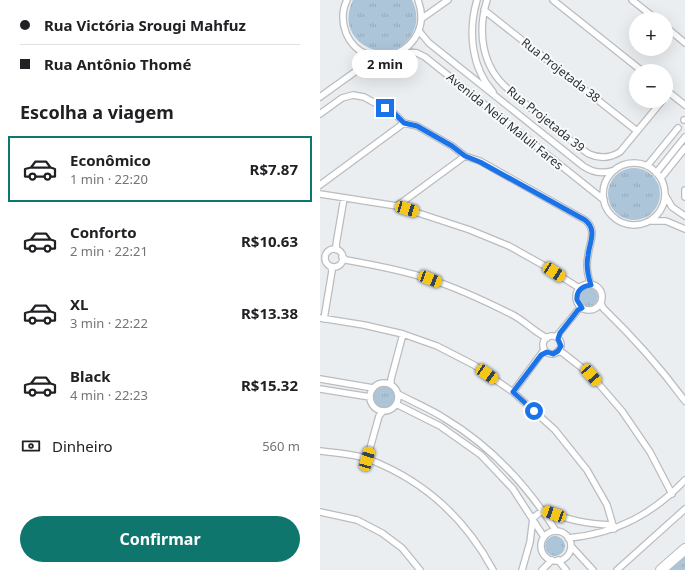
<!DOCTYPE html>
<html lang="pt">
<meta charset="utf-8">
<style>
body{margin:0;font-family:"Noto Sans",sans-serif;background:#f6f6f6;color:#202124;height:100vh;display:flex;flex-direction:column;font-size:15px;white-space:nowrap}
*{box-sizing:border-box;margin:0}
p{font-size:13px;color:#757577}
.icon{flex:none;width:22px;height:22px;fill:none;stroke:currentColor;stroke-width:2;stroke-linecap:round;stroke-linejoin:round}
.map{position:relative;flex:1;overflow:hidden}
.sheet{display:flex;flex-direction:column;background:#fff;width:320px}
.sheet>*{flex:none}
.top-card{display:grid;align-content:center;height:88px;padding:0 20px;background:#fff}
.controls{position:absolute;left:309px;top:12px;display:grid;gap:8px}
.controls a{display:grid;place-items:center;width:44px;height:44px;border-radius:50%;background:#fff;box-shadow:0 4px 16px #0002;font-size:20px}
.end{position:absolute;width:18px;height:18px;margin:-9px;border:5px solid #1a73e8;background:#fff;box-shadow:0 0 0 2px #fff}
.from{border-radius:50%}
.bubble{position:absolute;height:28px;border-radius:14px;background:#fff;box-shadow:0 4px 16px #0002;font-size:13px;font-weight:700;line-height:28px;text-align:center}
.car{position:absolute;width:12px;height:24px;margin:-12px -6px;border-radius:5px;box-shadow:0 0 3px 1px #0007;background:linear-gradient(#f5c518 24%,#345 0 40%,#f5c518 0 76%,#345 0 86%,#f5c518 0)}
.top-card b{display:flex;align-items:center;gap:14px;height:38px;font-size:15px}
.top-card b+b{border-top:1px solid #e0e0e0}
.top-card i{width:10px;height:10px;background:#202124}
ul{padding:0;list-style:none}
li{display:flex;align-items:center;gap:12px;height:66px;margin:0 8px 6px;padding:0 12px;border:2px solid transparent;border-radius:0px}
li div{flex:1}
li b{display:block;font-size:15px}
li em{font-style:normal;font-weight:700}
li.selected{border-color:#0f766e}
li>.icon{width:36px;height:36px;stroke-width:1.5}
h2{padding:0 20px;font-size:18px;line-height:48px}
.pay{display:flex;align-items:center;gap:10px;height:44px;padding:0 20px;font-size:15px}
.pay p{margin-inline-start:auto}
.cta{display:flex;gap:8px;margin-top:auto;padding:8px 20px}
.cta a{flex:1;height:46px;border-radius:24px;background:#0f766e;color:#fff;font-size:16px;font-weight:700;line-height:46px;text-align:center}
main{display:flex;flex:1;min-height:0}
.map>svg:first-child{display:block}
.grass{fill:url(#grass-tufts)}
.lines{fill:none;stroke-linecap:round;stroke-linejoin:round}
.minor-casing{stroke:#babcbf;stroke-width:8}
.motorway-casing{stroke:#babcbf;stroke-width:12}
.minor{stroke:#fff;stroke-width:5.5}
.motorway{stroke:#fff;stroke-width:10}
.route{stroke:#1a73e8;stroke-width:5}
.labels{text-anchor:middle;dominant-baseline:central;stroke-width:4;stroke-linejoin:round;paint-order:stroke}
.street-label{font-size:12px;fill:#2b2c2c;stroke:#f8fbfd}
</style>
<main>
<section class="sheet">
<div class="top-card">
<b><i class="from"></i>Rua Victória Srougi Mahfuz</b>
<b><i></i>Rua Antônio Thomé</b>
</div>
<h2>Escolha a viagem</h2>
<ul>
<li class="selected"><svg class="icon" aria-label="car" viewBox="0 0 24 24"><path d="M5 17H2v-5l4-1 3-4h7l3 4 3 1v5h-3M9 17h6M6 11h13"/><circle cx="7" cy="17" r="2"/><circle cx="17" cy="17" r="2"/></svg><div><b>Econômico</b><p>1 min · 22:20</p></div><em>R$7.87</em></li>
<li><svg class="icon" aria-label="car" viewBox="0 0 24 24"><path d="M5 17H2v-5l4-1 3-4h7l3 4 3 1v5h-3M9 17h6M6 11h13"/><circle cx="7" cy="17" r="2"/><circle cx="17" cy="17" r="2"/></svg><div><b>Conforto</b><p>2 min · 22:21</p></div><em>R$10.63</em></li>
<li><svg class="icon" aria-label="car" viewBox="0 0 24 24"><path d="M5 17H2v-5l4-1 3-4h7l3 4 3 1v5h-3M9 17h6M6 11h13"/><circle cx="7" cy="17" r="2"/><circle cx="17" cy="17" r="2"/></svg><div><b>XL</b><p>3 min · 22:22</p></div><em>R$13.38</em></li>
<li><svg class="icon" aria-label="car" viewBox="0 0 24 24"><path d="M5 17H2v-5l4-1 3-4h7l3 4 3 1v5h-3M9 17h6M6 11h13"/><circle cx="7" cy="17" r="2"/><circle cx="17" cy="17" r="2"/></svg><div><b>Black</b><p>4 min · 22:23</p></div><em>R$15.32</em></li>
</ul>
<div class="pay"><svg class="icon" aria-label="cash" viewBox="0 0 24 24"><path d="M3 7h18v10H3z"/><circle cx="12" cy="12" r="2"/></svg>Dinheiro<p>560 m</p></div>
<div class="cta"><a>Confirmar</a></div>
</section>
<div class="map">
<svg width="365" height="570" viewBox="0 0 365 570">
<defs>
<pattern id="grass-tufts" width="24" height="20" patternUnits="userSpaceOnUse"><rect width="24" height="20" fill="#acc5d9"/><path d="M3 7l-1-3M5 7V3M7 7l1-3M15 17l-1-3M17 17v-4M19 17l1-3" fill="none" stroke="#94a9ba"/></pattern>
</defs>
<rect width="100%" height="100%" fill="#ebeef0"/>
<path class="grass" d="M33,0H92C96,8 98,18 95,27C81,73 10,47 33,0Z
M288 194a26 26 0 1 1 52 0a26 26 0 1 1-52 0Z
M260 297a9 9 0 1 1 18 0a9 9 0 1 1-18 0Z
M53 397a11 11 0 1 1 22 0a11 11 0 1 1-22 0Z
M225 546a10 10 0 1 1 20 0a10 10 0 1 1-20 0Z
M365,553V570H346Z"/>
<g class="lines">
<g class="minor-casing">
<path id="minor" d="M27,0C22,10 22,22 26,33C46,80 117,51 98,0
M157,0C148,31 151,67 173,92
M167,0C157,32 162,67 188,89C198,99 210,107 221,116C237,129 252,143 269,154C280,159 290,158 300,152L342,101
M233,0L322,71
M312,0L336,19
M164,10L317,131
M101,19L128,0
M346,27L365,43
M99,31L109,43L263,166C273,173 284,174 295,170
M82,51L97,53L105,57L284,200
M346,90L365,105
M0,97L57,56
M0,114L22,98L33,95L44,97L75,114L84,123L97,126L132,146L145,156L160,161L265,220C278,230 269,243 268,256C266,265 268,277 271,285
M364,120H365
M283 194a31 31 0 1 1 62 0a31 31 0 1 1-62 0Z
M327,166L358,128
M336,173L365,137
M341,178L365,148
M0,185L84,123
M365,190V197
M0,194L77,206L150,230L189,246L223,265L256,286L261,288
M345,195L352,207L365,216
M77,206L145,156
M330,221H346L365,229
M5 258a9 9 0 1 1 18 0a9 9 0 1 1-18 0Z
M17,250L16,245L24,198
M22,257L26,260C54,265 82,270 109,279C138,288 165,301 191,314C204,320 214,332 227,338
M256 297a13 13 0 1 1 26 0a13 13 0 1 1-26 0Z
M281,303L283,308C313,337 340,367 365,401
M0,318L44,325L83,334L117,346L154,365L193,392L235,430L267,470L287,505L294,529
M4,319L12,271L11,267
M223 345a9 9 0 1 1 18 0a9 9 0 1 1-18 0Z
M236,337L258,310L262,308
M238,351L243,353L271,375L302,411L330,452L352,494
M0,379L53,388
M50 397a14 14 0 1 1 28 0a14 14 0 1 1-28 0Z
M71,385V379L83,334
M0,389L50,397
M193,392L224,350
M78,394C93,402 110,409 124,418C171,446 207,485 236,531
M76,404L120,426L161,455L193,489L224,537
M0,451C15,453 34,454 48,459C103,480 145,518 173,570
M47,459L59,416L63,411
M0,512L37,520L62,533L82,548L100,570
M221 546a15 15 0 1 1 30 0a15 15 0 1 1-30 0Z
M248,538C296,534 333,514 365,480
M251,546L273,570
M238,560L246,570
M202,570L210,542L213,518L223,510C249,520 265,524 293,525
M222,570L232,560
M297,570L365,509"/>
</g>
<g class="motorway-casing">
<path id="motorway" d="M341,570L365,549"/>
</g>
<use href="#minor" class="minor"/>
<use href="#motorway" class="motorway"/>
</g>
<g class="lines">
<path class="route" d="M65,108L75,114L84,123L97,126L132,146L145,156L160,162L265,220C278,230 269,243 268,256C266,265 268,276 271,285C262,286 256,291 257,300L262,308L258,310L240,333L238,339L241,346L238,351L233,354L227,352L221,355L193,392L214,411"/>
</g>
<g class="labels">
<g class="street-label">
<text transform="translate(241 70) rotate(38)">Rua Projetada 38</text>
<text transform="translate(226 119) rotate(39)">Rua Projetada 39</text>
<text transform="translate(185 121) rotate(39)">Avenida Neid Maluli Fares</text>
</g>
</g>
</svg>
<div class="controls">
<a>+</a>
<a>−</a>
</div>
<i class="end from" style="left:214px;top:411px"></i>
<i class="end" style="left:65px;top:108px"></i>
<div class="bubble" style="left:32px;top:50px;width:66px">2 min</div>
<i class="car" style="left:87px;top:209px;rotate:107deg"></i>
<i class="car" style="left:234px;top:272px;rotate:123deg"></i>
<i class="car" style="left:110px;top:279px;rotate:111deg"></i>
<i class="car" style="left:167px;top:374px;rotate:125deg"></i>
<i class="car" style="left:271px;top:375px;rotate:139deg"></i>
<i class="car" style="left:47px;top:459px;rotate:16deg"></i>
<i class="car" style="left:234px;top:514px;rotate:290deg"></i>
</div>
</main>
